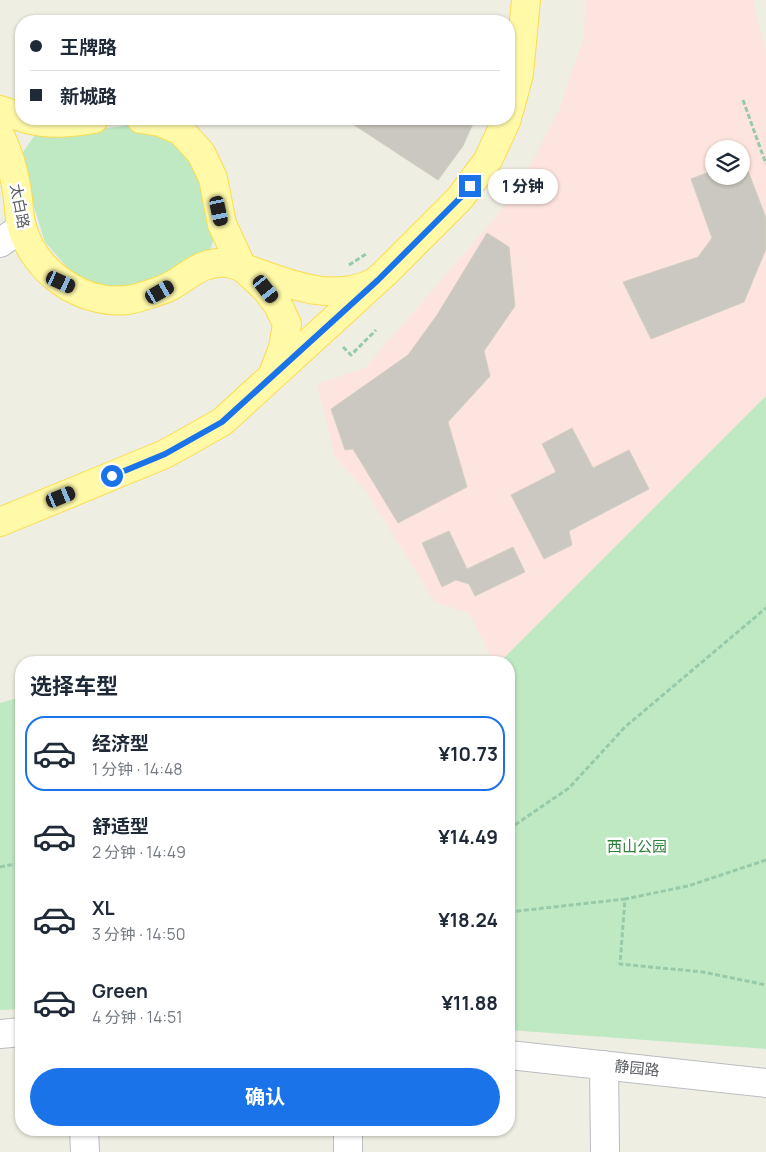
<!DOCTYPE html>
<html lang="zh">
<meta charset="utf-8">
<style>
body{margin:0;font-family:Manrope,"Noto Sans SC",sans-serif;background:#f6f6f7;color:#1f2937;height:100vh;display:flex;flex-direction:column;font-size:19px;white-space:nowrap}
*{box-sizing:border-box;margin:0}
p{font-size:16px;color:#747a83}
.icon{flex:none;width:28px;height:28px;fill:none;stroke:currentColor;stroke-width:2;stroke-linecap:round;stroke-linejoin:round}
.map{position:relative;flex:1;overflow:hidden}
.side{position:absolute;left:15px;top:656px;width:500px;height:480px;display:flex;flex-direction:column;background:#fff;border-radius:20px;box-shadow:0 1px 4px #0004}
.side>*{flex:none}
.banner{position:absolute;left:15px;top:15px;width:500px;height:110px;border-radius:20px;box-shadow:0 1px 4px #0004;display:grid;align-content:center;height:110px;padding:0 15px;background:#fff}
.buttons{position:absolute;left:705px;top:140px;display:grid;gap:10px}
.buttons a{display:grid;place-items:center;width:45px;height:45px;border-radius:50%;background:#fff;box-shadow:0 1px 4px #0004;font-size:25px}
.end{position:absolute;width:22px;height:22px;margin:-11px;border:6px solid #1a73e8;background:#fff;box-shadow:0 0 0 2px #fff}
.from{border-radius:50%}
.bubble{position:absolute;height:35px;border-radius:18px;background:#fff;box-shadow:0 1px 4px #0004;font-size:16px;font-weight:700;line-height:35px;text-align:center}
.car{position:absolute;width:15px;height:30px;margin:-15px -8px;border-radius:6px;box-shadow:0 0 4px 1px #0007;background:linear-gradient(#222 24%,#8ab4d8 0 40%,#222 0 76%,#8ab4d8 0 86%,#222 0)}
.banner b{display:flex;align-items:center;gap:18px;height:48px;font-size:19px}
.banner b+b{border-top:1px solid #e0e1e3}
.banner i{width:12px;height:12px;background:#1f2937}
ul{padding:0;list-style:none}
li{display:flex;align-items:center;gap:15px;height:75px;margin:0 10px 8px;padding:0 5px;border:2px solid transparent;border-radius:20px}
li div{flex:1}
li b{display:block;font-size:19px}
li em{font-style:normal;font-weight:700}
li.on{border-color:#1a73e8}
li>.icon{width:45px;height:45px;stroke-width:1.5}
h2{padding:0 15px;font-size:22px;line-height:60px}
.cta{display:flex;gap:10px;margin-top:auto;padding:10px 15px}
.cta a{flex:1;height:58px;border-radius:30px;background:#1a73e8;color:#fff;font-size:20px;font-weight:700;line-height:58px;text-align:center}
.map>svg:first-child{display:block}
.medical{fill:#fde4de;fill-rule:evenodd}
.green{fill:#bee9c2}
.building{fill:#cac8c0;stroke:#d4d0c1}
.lines{fill:none;stroke-linecap:round;stroke-linejoin:round}
.minor-casing{stroke:#bbbdc3;stroke-width:30}
.major-casing{stroke:#fcdc4f;stroke-width:30}
.path{stroke:#96caaa;stroke-width:3;stroke-dasharray:5 2.5;stroke-linecap:butt}
.minor{stroke:#fff;stroke-width:28}
.major{stroke:#fff9a8;stroke-width:28}
.route{stroke:#1a73e8;stroke-width:6}
.labels{text-anchor:middle;dominant-baseline:central;stroke-width:5;stroke-linejoin:round;paint-order:stroke}
.street-label{font-size:15px;fill:#5b5f65;stroke:#fff}
.park-label{font-size:15px;fill:#2d823a;stroke:#fff}
</style>
<div class="map">
<svg width="766" height="1152" viewBox="0 0 766 1152">
<rect width="100%" height="100%" fill="#efeee3"/>
<path class="medical" d="M586,0H753L766,52V396L500,662H494L469,613L435,602L365,490L335,457L317,384L365,368L514,196L558,112L583,40ZM714,149H741V176H714Z"/>
<path class="green" d="M135,124L173,136L199,159L218,226L210,250L175,275L126,292L78,280L45,242L29,191L23,152L35,135L74,133Z
M766,396V1049L509,1030V662H500Z
M21,697V1009L0,1010V703Z"/>
<path class="building" d="M345,119H475L463,146L438,180Z
M744,160L766,218V249L744,302L651,339L623,282L698,257L712,238L691,179L714,170V176H741V161Z
M487,233L509,247L515,306L484,351L490,376L448,422L467,487L398,523L353,449L345,450L331,409L408,355L437,315Z
M572,428L593,468L629,450L649,489L569,531L572,545L544,559L511,495L556,472L542,444Z
M449,531L467,569L513,547L525,572L475,596L469,584L456,580L442,587L422,543Z"/>
<g class="lines">
<g class="minor-casing">
<path id="minor" d="M0,243L22,227
M0,1034L21,1032
M509,1055L766,1083
M604,1065L605,1152
M84,1130L85,1152
M348,1130V1152"/>
</g>
<g class="major-casing">
<path id="major" d="M0,110L21,117
M509,111L519,74L526,0
M26,119C50,125 71,123 94,119
M141,119L160,122L181,131L201,153L213,178L222,224L242,267L266,289L278,305L287,324L283,348L273,374
M0,135C8,152 13,167 16,186C19,199 18,214 22,227C34,271 81,305 127,300C136,299 147,295 156,292C186,284 193,260 229,263C275,277 325,306 373,283
M0,522L165,454L222,422L385,273L460,198L488,160L507,119"/>
</g>
<path class="path" d="M743,100L766,164
M349,265L366,254
M343,347L351,355L376,330
M509,829L569,788L625,727L766,608
M766,860L688,886L625,899L620,964L703,972L766,985
M0,867L21,863
M509,912L625,899"/>
<use href="#minor" class="minor"/>
<use href="#major" class="major"/>
</g>
<g class="lines">
<path class="route" d="M112,476L165,454L222,422L378,280L460,198L470,186"/>
</g>
<g class="labels">
<g class="street-label">
<text transform="translate(20 206) rotate(79)">太白路</text>
<text transform="translate(637 1068) rotate(6)">静园路</text>
</g>
<g class="park-label">
<text x="637" y="846">西山公园</text>
</g>
</g>
</svg>
<div class="buttons">
<a><svg class="icon" aria-label="layers" viewBox="0 0 24 24"><path d="M12 4l9 5-9 5-9-5zM3 14l9 5 9-5"/></svg></a>
</div>
<i class="end from" style="left:112px;top:476px"></i>
<i class="end" style="left:470px;top:186px"></i>
<div class="bubble" style="left:488px;top:169px;width:70px">1 分钟</div>
<i class="car" style="left:219px;top:211px;rotate:168deg"></i>
<i class="car" style="left:61px;top:282px;rotate:115deg"></i>
<i class="car" style="left:266px;top:289px;rotate:142deg"></i>
<i class="car" style="left:160px;top:292px;rotate:60deg"></i>
<i class="car" style="left:61px;top:497px;rotate:68deg"></i>
<div class="banner">
<b><i class="from"></i>王牌路</b>
<b><i></i>新城路</b>
</div>
<section class="side">
<h2>选择车型</h2>
<ul>
<li class="on"><svg class="icon" aria-label="car" viewBox="0 0 24 24"><path d="M5 17H2v-5l4-1 3-4h7l3 4 3 1v5h-3M9 17h6M6 11h13"/><circle cx="7" cy="17" r="2"/><circle cx="17" cy="17" r="2"/></svg><div><b>经济型</b><p>1 分钟 · 14:48</p></div><em>¥10.73</em></li>
<li><svg class="icon" aria-label="car" viewBox="0 0 24 24"><path d="M5 17H2v-5l4-1 3-4h7l3 4 3 1v5h-3M9 17h6M6 11h13"/><circle cx="7" cy="17" r="2"/><circle cx="17" cy="17" r="2"/></svg><div><b>舒适型</b><p>2 分钟 · 14:49</p></div><em>¥14.49</em></li>
<li><svg class="icon" aria-label="car" viewBox="0 0 24 24"><path d="M5 17H2v-5l4-1 3-4h7l3 4 3 1v5h-3M9 17h6M6 11h13"/><circle cx="7" cy="17" r="2"/><circle cx="17" cy="17" r="2"/></svg><div><b>XL</b><p>3 分钟 · 14:50</p></div><em>¥18.24</em></li>
<li><svg class="icon" aria-label="car" viewBox="0 0 24 24"><path d="M5 17H2v-5l4-1 3-4h7l3 4 3 1v5h-3M9 17h6M6 11h13"/><circle cx="7" cy="17" r="2"/><circle cx="17" cy="17" r="2"/></svg><div><b>Green</b><p>4 分钟 · 14:51</p></div><em>¥11.88</em></li>
</ul>
<div class="cta"><a>确认</a></div>
</section>
</div>
